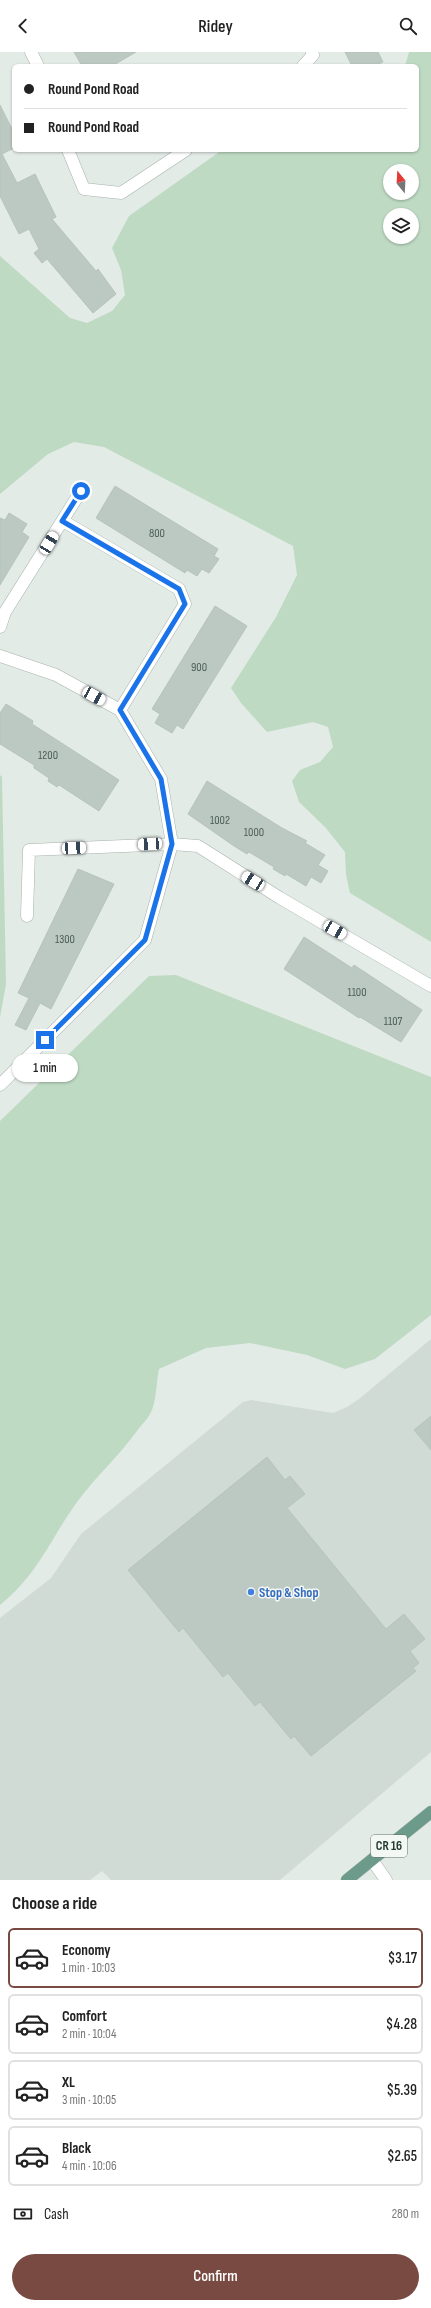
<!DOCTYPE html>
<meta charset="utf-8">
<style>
body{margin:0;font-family:"Sofia Sans Condensed",sans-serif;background:#f6f6f6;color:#222;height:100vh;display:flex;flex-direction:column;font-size:15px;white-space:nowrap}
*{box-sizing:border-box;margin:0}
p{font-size:13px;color:#767676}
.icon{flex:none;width:22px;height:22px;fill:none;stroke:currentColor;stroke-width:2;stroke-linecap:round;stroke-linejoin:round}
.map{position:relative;height:1828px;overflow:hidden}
.drawer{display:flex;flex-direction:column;background:#fff;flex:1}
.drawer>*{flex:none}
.banner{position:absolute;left:12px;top:12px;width:407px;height:88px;border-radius:6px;box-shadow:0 1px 3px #0004;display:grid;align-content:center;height:88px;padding:0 12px;background:#fff}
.needle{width:26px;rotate:342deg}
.controls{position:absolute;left:383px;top:112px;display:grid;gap:8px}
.controls a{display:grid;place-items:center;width:36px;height:36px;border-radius:50%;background:#fff;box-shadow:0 1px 3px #0004;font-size:20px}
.end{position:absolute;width:18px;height:18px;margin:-9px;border:5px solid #1a73e8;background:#fff;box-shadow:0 0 0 2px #fff}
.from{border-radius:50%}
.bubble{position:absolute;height:28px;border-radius:14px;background:#fff;box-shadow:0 1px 3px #0004;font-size:13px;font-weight:600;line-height:28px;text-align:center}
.car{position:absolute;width:12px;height:24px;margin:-12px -6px;border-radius:5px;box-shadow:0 0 3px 1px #0007;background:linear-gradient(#fff 24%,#345 0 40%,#fff 0 76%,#345 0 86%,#fff 0)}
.banner b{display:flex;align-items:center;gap:14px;height:38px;font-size:15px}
.banner b+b{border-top:1px solid #e0e0e0}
.banner i{width:10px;height:10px;background:#222}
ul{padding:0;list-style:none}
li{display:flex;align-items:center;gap:12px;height:60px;margin:0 8px 6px;padding:0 4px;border:2px solid #e0e0e0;border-radius:6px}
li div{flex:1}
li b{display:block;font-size:15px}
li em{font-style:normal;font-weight:600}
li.active{border-color:#784a42}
li>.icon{width:36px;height:36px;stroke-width:1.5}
h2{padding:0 12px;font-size:18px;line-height:48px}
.pay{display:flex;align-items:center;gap:10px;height:44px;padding:0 12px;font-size:15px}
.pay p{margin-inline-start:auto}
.cta{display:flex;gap:8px;margin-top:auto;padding:8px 12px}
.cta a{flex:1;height:46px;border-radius:24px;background:#784a42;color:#fff;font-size:16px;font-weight:600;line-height:46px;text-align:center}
header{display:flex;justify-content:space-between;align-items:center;height:52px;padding:0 12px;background:#fff;font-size:18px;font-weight:600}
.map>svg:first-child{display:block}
.built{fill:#d1dbd5}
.green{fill:#bedac3;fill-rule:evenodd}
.building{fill:#bcc8c2;stroke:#b6c4bd}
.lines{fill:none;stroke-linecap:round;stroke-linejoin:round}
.minor-casing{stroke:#a6b2ad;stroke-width:13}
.primary-casing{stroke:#c2c8c6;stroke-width:13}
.minor{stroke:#fff;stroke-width:12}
.primary{stroke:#6d9b8b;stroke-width:12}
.route{stroke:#1a73e8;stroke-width:5}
.shop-dot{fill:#3f7fe0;stroke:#f3f8f5;stroke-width:1.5}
.labels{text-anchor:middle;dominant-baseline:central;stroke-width:3;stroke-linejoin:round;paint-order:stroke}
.number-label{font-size:12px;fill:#4b5e56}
.shield{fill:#f3f8f5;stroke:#63736c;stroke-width:1}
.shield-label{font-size:13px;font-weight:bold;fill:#253a32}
.shop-label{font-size:14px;font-weight:bold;fill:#366cbe;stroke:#f3f8f5;text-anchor:start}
</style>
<header><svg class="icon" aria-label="back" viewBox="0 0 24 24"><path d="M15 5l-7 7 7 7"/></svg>Ridey<svg class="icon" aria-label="search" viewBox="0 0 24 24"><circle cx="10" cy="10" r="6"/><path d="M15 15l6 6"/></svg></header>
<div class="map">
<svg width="431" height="1828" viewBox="0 0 431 1828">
<rect width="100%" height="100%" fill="#e3ebe7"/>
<path class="built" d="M431,1287V1700L280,1828H111L102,1819L90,1828H0V1566L51,1526L81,1482L243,1350L251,1348L333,1361L347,1355L359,1347Z"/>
<path class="green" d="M409,0H431V890L350,841L346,823L345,800L325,775L299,750L292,729L300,718L320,710L333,695L328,675L313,670L267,680L241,651L231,636L276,565L297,523L293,494L104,395L74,390L48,402L0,442V204L70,266L87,271L112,259L125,243L121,218L112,196L129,164L222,98H417V14H405ZM390,119H412V141H390ZM390,163H412V185H390Z
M0,723L2,725L6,932L0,965Z
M176,923L431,1025V1263L375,1307L345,1317L307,1303L250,1291L206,1296L159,1317C156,1330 157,1350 150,1362C147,1368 141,1373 137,1379C121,1401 101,1420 84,1441C52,1481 42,1519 0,1553V1069L149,924Z"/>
<path class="building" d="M74,0H136L112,14H82Z
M345,0H378L383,10L374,14H352Z
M0,53L14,81V96L2,102L17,131L35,122L56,165L52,167L96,219L98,217L116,242L93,261L47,207L42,211L34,201L39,197L29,177L19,182L0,144Z
M115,434L218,497L214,504L219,507L209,521L202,517L197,524L187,518L185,521L96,466Z
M9,461L27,472L22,480L29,485L0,533V466L5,468Z
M215,554L247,574L183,677L177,673L172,681L155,671L160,662L152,657Z
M6,652L33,669L32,672L119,728L99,759L59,733L57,735L48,729L49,726L34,716V713L0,692V661Z
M207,729L282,776L307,789L305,791L325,803L318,813L328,819L321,831L311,825L306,834L286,822L285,824L273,817L274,815L249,800L247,802L234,794L188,762Z
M78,817L114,832L51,957L40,951L26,978L15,973L29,946L18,941Z
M304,885L352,916L354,913L422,958L401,990L360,965L359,966L284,917Z
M431,1364V1398L414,1378Z
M267,1405L285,1428L290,1424L305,1442L287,1456L386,1577L404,1562L425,1587L410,1599L419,1611L413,1616L416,1619L311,1704L294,1684L291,1687L260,1650L255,1654L228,1621L223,1625L183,1576L179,1580L128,1518Z"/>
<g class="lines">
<g class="minor-casing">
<path id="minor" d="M31,0L38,14
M303,14L313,3L312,0
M68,98L84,137L121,141L186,98
M63,469L179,537L185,552L120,658
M0,575L5,560L81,439
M0,604L56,623L120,658L161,727L172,792L145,888L0,1033
M27,864L29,798L172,792L198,794L280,846L431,934
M372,1808L386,1828"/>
</g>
<g class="primary-casing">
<path id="primary" d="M347,1828L431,1760"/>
</g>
<use href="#minor" class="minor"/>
<use href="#primary" class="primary"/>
</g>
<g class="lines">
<path class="route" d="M45,988L145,888L172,792L161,727L120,658L185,552L179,537L62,469L81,439"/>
</g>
<circle class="shop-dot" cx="251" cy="1540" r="4"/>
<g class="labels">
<g class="number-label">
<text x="157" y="481">800</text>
<text x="199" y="615">900</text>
<text x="48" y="703">1200</text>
<text x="220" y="768">1002</text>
<text x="254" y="780">1000</text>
<text x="65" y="887">1300</text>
<text x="357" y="940">1100</text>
<text x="393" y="969">1107</text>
</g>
<rect class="shield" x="371" y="1783" width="36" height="22" rx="3"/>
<g class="shield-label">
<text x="389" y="1794">CR 16</text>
</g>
<g class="shop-label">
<text x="259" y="1540">Stop &amp; Shop</text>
</g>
</g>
</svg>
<div class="controls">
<a><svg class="needle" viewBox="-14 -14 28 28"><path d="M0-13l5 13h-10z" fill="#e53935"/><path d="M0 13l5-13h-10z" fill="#767676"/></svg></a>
<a><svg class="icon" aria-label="layers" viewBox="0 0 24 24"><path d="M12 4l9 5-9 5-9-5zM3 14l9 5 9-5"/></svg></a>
</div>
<i class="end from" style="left:81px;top:439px"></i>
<i class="end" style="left:45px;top:988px"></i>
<div class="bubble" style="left:12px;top:1002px;width:66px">1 min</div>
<i class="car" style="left:49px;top:491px;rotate:31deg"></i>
<i class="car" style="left:94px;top:644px;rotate:119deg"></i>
<i class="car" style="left:150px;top:792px;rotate:267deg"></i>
<i class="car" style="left:74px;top:796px;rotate:87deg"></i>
<i class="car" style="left:253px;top:829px;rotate:302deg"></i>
<i class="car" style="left:335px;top:878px;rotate:120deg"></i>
<div class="banner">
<b><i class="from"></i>Round Pond Road</b>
<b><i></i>Round Pond Road</b>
</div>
</div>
<section class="drawer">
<h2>Choose a ride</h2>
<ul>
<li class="active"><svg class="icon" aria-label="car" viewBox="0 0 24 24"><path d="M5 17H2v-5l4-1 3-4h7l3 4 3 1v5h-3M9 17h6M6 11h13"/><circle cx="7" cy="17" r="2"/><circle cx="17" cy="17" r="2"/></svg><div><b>Economy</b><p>1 min · 10:03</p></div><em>$3.17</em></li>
<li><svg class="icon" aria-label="car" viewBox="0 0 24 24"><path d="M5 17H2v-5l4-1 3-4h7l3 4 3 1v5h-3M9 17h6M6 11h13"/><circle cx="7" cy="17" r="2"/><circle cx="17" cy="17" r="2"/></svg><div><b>Comfort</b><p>2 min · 10:04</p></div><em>$4.28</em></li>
<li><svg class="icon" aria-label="car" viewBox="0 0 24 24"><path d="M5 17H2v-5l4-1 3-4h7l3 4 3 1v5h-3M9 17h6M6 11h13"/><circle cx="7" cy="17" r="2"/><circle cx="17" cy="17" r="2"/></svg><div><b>XL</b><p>3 min · 10:05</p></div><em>$5.39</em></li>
<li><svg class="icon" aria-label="car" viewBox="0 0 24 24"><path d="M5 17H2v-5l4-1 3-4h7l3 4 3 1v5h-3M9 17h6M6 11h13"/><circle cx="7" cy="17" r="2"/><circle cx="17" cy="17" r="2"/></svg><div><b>Black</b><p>4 min · 10:06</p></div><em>$2.65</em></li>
</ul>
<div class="pay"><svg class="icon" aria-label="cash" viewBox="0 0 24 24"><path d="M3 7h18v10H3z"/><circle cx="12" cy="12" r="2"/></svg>Cash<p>280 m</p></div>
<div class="cta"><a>Confirm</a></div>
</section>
